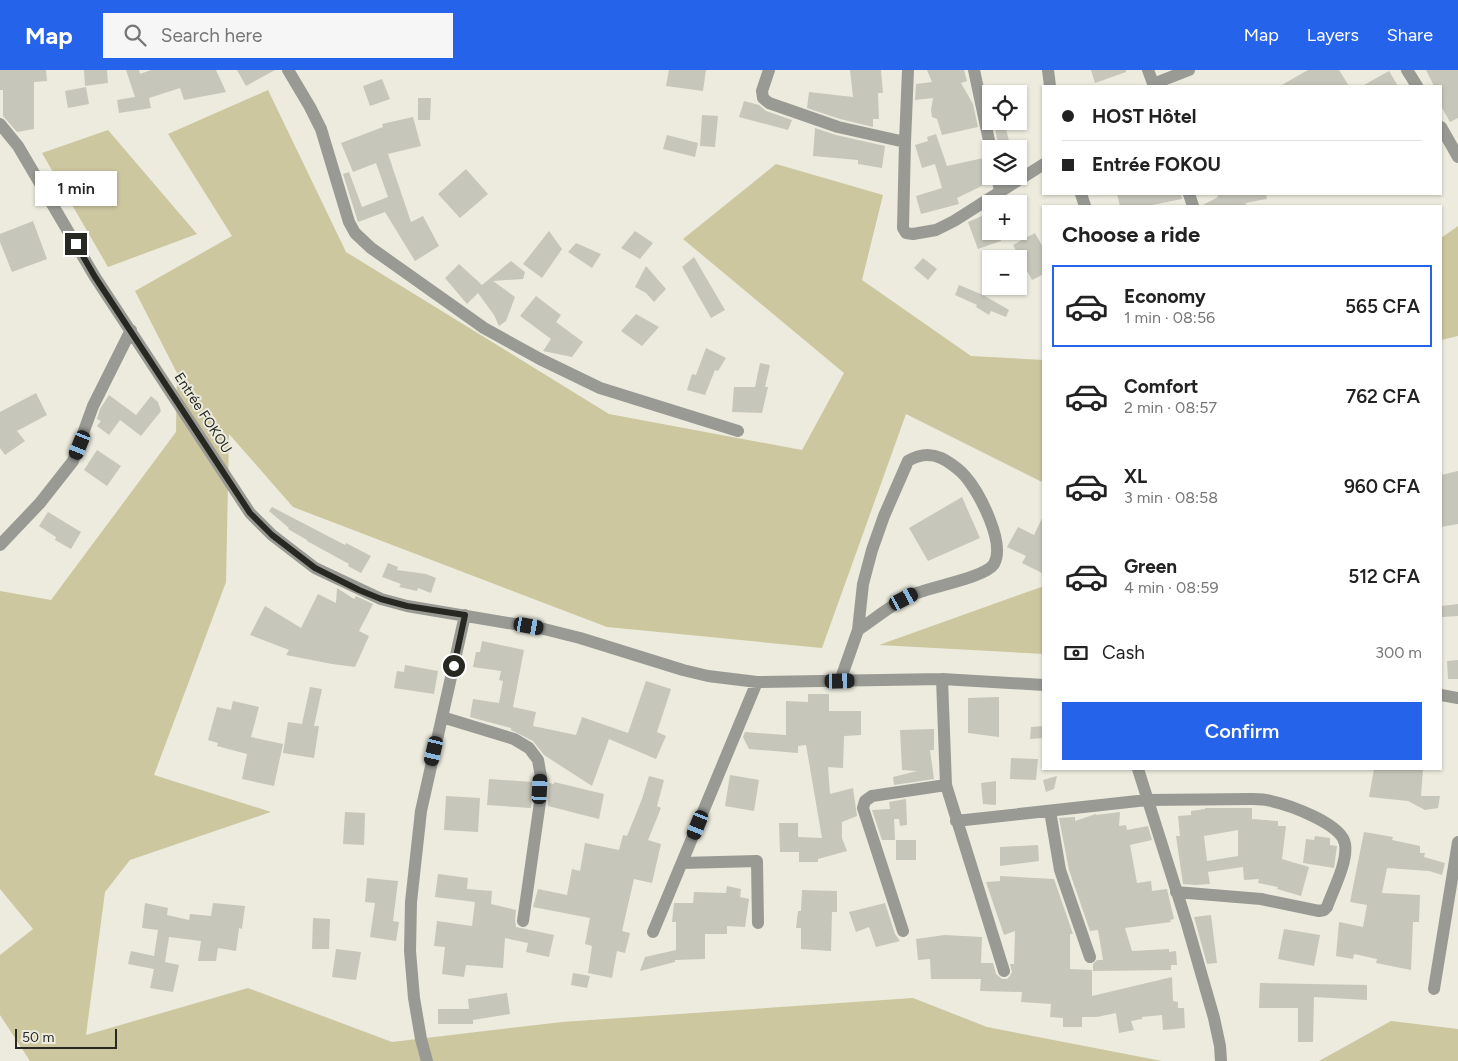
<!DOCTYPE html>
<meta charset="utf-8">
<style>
body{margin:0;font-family:Figtree,sans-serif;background:#f6f6f6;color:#222;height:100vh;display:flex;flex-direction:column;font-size:19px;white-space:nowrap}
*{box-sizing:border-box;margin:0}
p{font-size:16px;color:#767676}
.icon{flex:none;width:28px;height:28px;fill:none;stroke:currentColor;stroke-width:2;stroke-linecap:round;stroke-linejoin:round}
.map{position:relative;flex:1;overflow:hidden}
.details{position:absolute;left:1042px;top:135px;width:400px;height:565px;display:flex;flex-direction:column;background:#fff;border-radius:0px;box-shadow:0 1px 4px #0004}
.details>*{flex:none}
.hud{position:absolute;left:1042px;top:15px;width:400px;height:110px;border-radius:0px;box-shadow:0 1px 4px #0004;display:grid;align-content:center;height:110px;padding:0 20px;background:#fff}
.buttons{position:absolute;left:982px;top:15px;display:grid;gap:10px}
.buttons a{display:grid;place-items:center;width:45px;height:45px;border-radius:0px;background:#fff;box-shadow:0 1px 4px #0004;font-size:25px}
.scale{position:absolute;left:15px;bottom:12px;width:102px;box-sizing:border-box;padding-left:5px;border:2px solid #282823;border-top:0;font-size:14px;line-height:18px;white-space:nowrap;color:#282823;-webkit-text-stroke:4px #ecebde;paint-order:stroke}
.end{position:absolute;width:22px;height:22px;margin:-11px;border:6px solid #282823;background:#fff;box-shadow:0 0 0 2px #fff}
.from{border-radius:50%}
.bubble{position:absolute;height:35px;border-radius:0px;background:#fff;box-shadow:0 1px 4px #0004;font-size:16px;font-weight:600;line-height:35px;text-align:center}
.car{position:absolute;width:15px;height:30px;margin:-15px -8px;border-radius:6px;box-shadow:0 0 4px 1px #0007;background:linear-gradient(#222 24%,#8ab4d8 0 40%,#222 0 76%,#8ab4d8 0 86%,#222 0)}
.hud b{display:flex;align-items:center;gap:18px;height:48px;font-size:19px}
.hud b+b{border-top:1px solid #e0e0e0}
.hud i{width:12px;height:12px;background:#222}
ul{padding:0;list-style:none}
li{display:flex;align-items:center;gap:15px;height:82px;margin:0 10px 8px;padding:0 10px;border:2px solid transparent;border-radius:0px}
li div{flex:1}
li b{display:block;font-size:19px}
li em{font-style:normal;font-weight:600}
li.active{border-color:#2563eb}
li>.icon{width:45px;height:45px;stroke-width:1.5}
h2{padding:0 20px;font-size:22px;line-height:60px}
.pay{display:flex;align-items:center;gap:12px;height:55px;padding:0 20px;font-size:19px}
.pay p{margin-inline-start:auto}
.cta{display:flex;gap:10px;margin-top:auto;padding:10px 20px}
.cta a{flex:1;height:58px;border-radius:0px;background:#2563eb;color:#fff;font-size:20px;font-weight:600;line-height:58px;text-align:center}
header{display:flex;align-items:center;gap:30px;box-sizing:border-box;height:70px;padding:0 25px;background:#2563eb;color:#fff}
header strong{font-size:24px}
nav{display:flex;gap:28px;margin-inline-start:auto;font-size:18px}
.search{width:350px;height:45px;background:#f6f6f6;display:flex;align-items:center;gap:12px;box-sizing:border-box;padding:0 18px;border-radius:0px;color:#767676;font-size:19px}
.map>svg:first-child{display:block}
.green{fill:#ccc79f}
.building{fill:#c7c6ba;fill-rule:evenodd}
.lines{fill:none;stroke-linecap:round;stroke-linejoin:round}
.street{stroke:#9a9a95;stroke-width:12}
.route{stroke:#282823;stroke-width:6}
.labels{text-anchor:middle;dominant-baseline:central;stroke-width:4;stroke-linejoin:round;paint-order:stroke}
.street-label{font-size:14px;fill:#282823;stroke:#ecebde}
</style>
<header>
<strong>Map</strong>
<div class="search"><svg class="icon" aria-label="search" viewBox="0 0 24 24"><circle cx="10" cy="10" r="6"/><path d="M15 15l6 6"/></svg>Search here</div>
<nav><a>Map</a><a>Layers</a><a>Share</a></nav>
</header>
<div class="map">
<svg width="1458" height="991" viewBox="0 0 1458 991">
<rect width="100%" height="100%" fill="#ecebde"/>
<path class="green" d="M268,20L346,182L609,344L802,380L844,303L683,169L776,94L883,125L862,210L971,286L1044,290V413L906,344L822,578L607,557L293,437L229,364L226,512L154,705L271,742L130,790L105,822L86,965L248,918L392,972L562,952L913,928L987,957L1162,991H30L0,945V885L33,859L0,819V521L51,530L176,362L177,303L135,221L232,166L168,64Z
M108,60L197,164L108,197L42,83Z
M1458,156V266L1441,270V168Z
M1044,516V584L879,575Z
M1391,951L1458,959V991H1319Z"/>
<path class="building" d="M0,0H46L47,11L34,12V59L17,62L3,46V20H0Z
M84,0H107L108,13L85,16Z
M126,0H139L140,4L151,0H216L226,22L184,30L180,18L149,28L151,38L119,43L117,30L135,27Z
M237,0H275L246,16Z
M669,0H706L703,21L666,16Z
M850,0H881L883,23H878L879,49H873V57L840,49L807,38L809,22L853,27Z
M927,0H964L967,11L961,13L973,34L978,57L942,65L937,49L932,47L931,40L933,28L915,30L916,14L932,12Z
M1091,0H1126V2L1095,13Z
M1308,0H1339L1349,16H1280Z
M1426,0H1458V48L1450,52L1441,36V16H1434Z
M1389,1L1398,16H1362Z
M382,9L390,29L370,36L363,16Z
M86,17L89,34L68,38L65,21Z
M418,28H431L430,50H418Z
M744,31L759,35L766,41L792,50L788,60L739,47Z
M702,45L718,46L715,77L700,76Z
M413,47L421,76L388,84L411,152L423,146L439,176L415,191L385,142L358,152L343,104L349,102L362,137L388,127L376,93L353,102L341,73L383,57L382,54Z
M1004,51L1011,79H999L994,53Z
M815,58L836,65L885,76L882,98L858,94V90L813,86Z
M936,64L947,96L988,87L991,88L990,112L957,128L959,134L921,144L916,126L942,118L935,94L922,98L915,75L928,71L927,67Z
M667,65L698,73L695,87L663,79Z
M466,99L488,124L460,148L438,124Z
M1117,124H1181L1182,129L1147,136H1120Z
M1217,124H1266L1267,129L1245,133L1247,136H1201L1218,127Z
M991,142V161H997L1001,171L978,179L968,152Z
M33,151L47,189L12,202L0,172V164Z
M549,161L562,179L542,208L523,194Z
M635,161L653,173L640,189L621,178Z
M1035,163L1044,179V204L1032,210L1013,175Z
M576,173L601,184L592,198L568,182Z
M694,187L725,240L711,248L682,197Z
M923,188L937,199L928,210L914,198Z
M511,191L525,202L523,209L493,211L515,227L506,251L499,256L494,245L478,223L467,234L445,208L459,194L482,215Z
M646,196L666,219L654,232L646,223L635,217Z
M959,215L983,225L1009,240L1006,247L991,241L989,245L976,237L977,235L955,225Z
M536,226L561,245L556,252L583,272L572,287L543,281L551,269L520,246Z
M636,244L659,257L642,276L621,261Z
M706,278L726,288L718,301L715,300L705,325L687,320L692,304L696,305Z
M760,293L770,295L765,317H768L762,343L732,342L734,317H755Z
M36,323L47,345L17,361L25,371L5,385L0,378V342Z
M109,325L136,345L151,326L158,332L161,341L141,366L120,350L109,365L97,356L101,351L97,349L100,339Z
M97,380L121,396L107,416L84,400Z
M1458,401V454L1441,457V405Z
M962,427L980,468L928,491L909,458Z
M272,437L345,475L346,473L371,486L361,503L348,496L349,494L307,471V470L288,459L289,458L269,441Z
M48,442L81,462L71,479L55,470L56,467L39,456Z
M1044,444V504L1022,493L1026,486L1007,477L1018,457L1034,465Z
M388,493L398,497L397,500L426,504L436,508L431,523L418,518L417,521L399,517L401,514L382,507Z
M337,518L354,529L356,526L373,534L359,561L369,566L355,597L332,594L286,585L289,580L250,565L265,536L301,558L318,524L336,533Z
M1458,534V546L1441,547V536Z
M482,571L524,580L513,637L536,642L533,656L576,665L582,647L628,663L646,611L671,619L657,662L666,666L656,689L609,669L592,716L544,685L533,671L511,660V658L470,647L473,629L499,633L503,611L499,610L501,601L473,597L476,582H480Z
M1458,590V609H1448L1447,591Z
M405,595L438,601L434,624L394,618L397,601L404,602Z
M310,617L322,619L314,656H319L314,688L283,683L288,652L302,654Z
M808,624H829V641H861V665L844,666L843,698L828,697L830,724L853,718L857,746L842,752V768L847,781L818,789V792H799V782H780L779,753H798V767L822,768L806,675L798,676V683L749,679L743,667L745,662L786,665V631L808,632Z
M999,627V667L968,663V628Z
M233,631L259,637L251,667L283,674L274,716L242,709L247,684L217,676L218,673L208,670L217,637L231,640Z
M1044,656V668L1030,669L1031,657Z
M934,659V680H930L934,709L894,715L893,707L917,701L902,700L900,660Z
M1011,688L1038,689L1036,710L1010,709Z
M1374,699H1423L1421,726H1440L1438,738L1425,740L1408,731L1369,727Z
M730,705L759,710L754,741L725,736Z
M649,706L664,710L657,736L661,738L648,770L661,774L652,813L634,809L622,861L630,863L625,883L617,881L612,908L588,903L592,876L585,874L590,848L533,837L538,819L567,825L572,799L580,801L585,773L619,780L623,765L627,766L642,729Z
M1057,706L1054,719L1046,722L1043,710Z
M489,709L533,712L531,738L487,735Z
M996,711V735L983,734L981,713Z
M554,712L604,724L599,749L548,736L549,713L554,714Z
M446,726L480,728L478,762L444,760Z
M906,729L907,755L900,756L899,749H894L895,770H882L872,740L890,739L889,732Z
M1205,738H1252V749L1278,751V756H1286L1282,789L1309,797L1301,826L1277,819L1278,817L1258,813L1259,809L1244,810L1243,797L1208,802L1210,814L1195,815L1183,814L1176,766H1180L1178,746L1191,745V741L1205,739ZM1238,760V786L1207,791L1204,766Z
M345,742L365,743L364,775L343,774Z
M1120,742L1119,756L1126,755L1127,760L1148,756L1152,770L1130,775L1137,813L1151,811L1152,821L1167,819L1174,849L1170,850L1171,852L1125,858L1132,881L1169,879V882L1176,881L1177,895H1171V900L1093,901V894L1097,890H1103L1098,860L1090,861L1069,800L1059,748L1075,747V751L1096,744V745Z
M1364,762L1393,767L1392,770L1420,776V783H1425L1424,787L1445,793L1442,805L1429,801L1387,798L1382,823L1420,825L1419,852H1413L1411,900L1376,893L1377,889L1354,884L1353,889L1336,886L1339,852L1363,857L1367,835L1350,832Z
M1315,766L1330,768V775L1337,776L1334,798L1303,793L1306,769L1314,770Z
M896,770H916V790H896Z
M1038,775L1039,791L1000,796V777Z
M438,804L468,808L467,819L492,821L491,834L516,840L515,850L516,857L554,865L549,887L526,882L528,873L505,868L503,898L466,895L464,907L442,904L445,877L434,876L437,851L472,856L475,832L435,827Z
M1000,806L1054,809L1073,864H1070V899L1092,900V926L1172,907L1173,931L1178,932V938H1184L1185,958L1163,960L1162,945L1142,947V949L1131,951L1134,960L1119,963L1116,943L1097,947H1082V957H1063V948L1050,947L1051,934L1021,932L1022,922L980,921L981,909H931L930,889L918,890L916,869L945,865L982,867L981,893H993L996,904L1002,909H1007L1010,906L1012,902L1010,894H1014L1015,861L1004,865L986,812L1000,811Z
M367,808L398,811L393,851L399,852L396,871L370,867L375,833L365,832Z
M727,816L741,819L740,827L749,829L745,857L727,856V864H705V889L675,890V892L640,901L645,887L676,880V852H672L674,833H693L694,822L726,823Z
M802,820L837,821V842H832L831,881L801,879V858H796L798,841H801Z
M145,833L168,838L167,845L189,850L190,844L211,846L213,833L245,836L242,859L239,858L236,881L218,878L216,891H198L201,871L169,867L165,892L179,895L173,922L150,918L154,899L128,894L131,881L154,886L158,860L142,858Z
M885,833L895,864L900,871L876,877L869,857L856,862L849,842Z
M1211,845L1217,893L1207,894L1194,847Z
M313,848L330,849L329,879H312Z
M1284,859L1320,865L1314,896L1278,889Z
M336,879L361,882L356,910L332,907Z
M573,903L590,906L587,918L571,915Z
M1260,913L1367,915V930L1314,927L1313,972H1298V938H1259Z
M507,923L510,944L473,950V954H438V939H469L468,929Z"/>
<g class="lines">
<path class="street" d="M288,0L310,37L321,59L349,152L355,163L371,178L484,258L540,289L600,318L738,361
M769,0L762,21L763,28L769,33L838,57L905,72
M908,0L905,72L903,158L906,163L913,164L936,160L954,151L1044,94
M974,0L991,80
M1048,0L1050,16
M1148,0L1154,16
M1407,0L1417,16
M1153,14L1189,0
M0,54L18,76L95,207L250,443L272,465L315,498L381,529L407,536L544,559L580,568L683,600L708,606L757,612L942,609L1044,615
M1441,57L1458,87
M997,106L1000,121
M1081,124L1085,136
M1189,124L1193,136
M0,475L40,433L73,391L93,336L131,260
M942,609L946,715L1004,901
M840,611L858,560L863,514L872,480L884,446L908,391C918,385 930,383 941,388C948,391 960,400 965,406C979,422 1006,473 994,494C985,508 929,517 912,525C893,533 875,549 858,560
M1441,625L1458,628
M442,647L514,669L529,678L538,690L541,707L540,732L523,851
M1138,699L1187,854L1214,948L1220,976L1221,991
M1050,741L1060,800L1090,887
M956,751L1147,730L1252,729C1258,729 1265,729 1271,731C1290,735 1342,754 1345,774C1348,792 1333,820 1327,837L1324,840L1319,841L1261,829L1176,822
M682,793L757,791L758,853
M903,861L863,738L865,731L872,726L946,715
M653,862L757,612
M1434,919L1458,772
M427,991L421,969L414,928L410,881L411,832L421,741L465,545"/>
</g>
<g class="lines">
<path class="route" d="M76,174L95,207L250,443L272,465L315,498L359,520L381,529L407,536L465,545L454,596"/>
</g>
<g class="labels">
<g class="street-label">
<text transform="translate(203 343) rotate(57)">Entrée FOKOU</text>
</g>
</g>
</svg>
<div class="buttons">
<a><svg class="icon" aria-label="locate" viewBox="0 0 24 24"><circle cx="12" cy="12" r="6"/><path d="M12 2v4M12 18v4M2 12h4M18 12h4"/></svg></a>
<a><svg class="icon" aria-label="layers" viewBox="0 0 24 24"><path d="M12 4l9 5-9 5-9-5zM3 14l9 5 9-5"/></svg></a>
<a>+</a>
<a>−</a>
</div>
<div class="scale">50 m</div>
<i class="end from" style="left:454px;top:596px"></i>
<i class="end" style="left:76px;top:174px"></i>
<div class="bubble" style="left:35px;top:101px;width:82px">1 min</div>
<i class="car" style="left:80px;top:375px;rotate:202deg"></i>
<i class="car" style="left:904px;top:529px;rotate:62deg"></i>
<i class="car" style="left:529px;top:556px;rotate:100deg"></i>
<i class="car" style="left:840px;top:611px;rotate:89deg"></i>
<i class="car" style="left:434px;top:681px;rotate:193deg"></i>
<i class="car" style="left:540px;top:719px;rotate:3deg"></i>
<i class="car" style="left:698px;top:755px;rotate:202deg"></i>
<div class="hud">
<b><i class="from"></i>HOST Hôtel</b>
<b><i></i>Entrée FOKOU</b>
</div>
<section class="details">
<h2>Choose a ride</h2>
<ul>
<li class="active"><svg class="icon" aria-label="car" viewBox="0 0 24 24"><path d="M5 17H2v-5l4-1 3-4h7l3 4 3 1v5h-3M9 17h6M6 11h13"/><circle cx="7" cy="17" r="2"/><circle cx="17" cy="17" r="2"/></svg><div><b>Economy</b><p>1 min · 08:56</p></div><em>565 CFA</em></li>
<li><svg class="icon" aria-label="car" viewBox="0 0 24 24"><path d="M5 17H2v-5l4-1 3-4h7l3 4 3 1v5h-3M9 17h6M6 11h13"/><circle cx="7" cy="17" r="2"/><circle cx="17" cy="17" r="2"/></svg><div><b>Comfort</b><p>2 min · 08:57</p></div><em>762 CFA</em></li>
<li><svg class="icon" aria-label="car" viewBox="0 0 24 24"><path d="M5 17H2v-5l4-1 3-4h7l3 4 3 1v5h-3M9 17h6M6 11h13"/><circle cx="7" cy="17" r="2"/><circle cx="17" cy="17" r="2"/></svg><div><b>XL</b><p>3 min · 08:58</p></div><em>960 CFA</em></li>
<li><svg class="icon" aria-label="car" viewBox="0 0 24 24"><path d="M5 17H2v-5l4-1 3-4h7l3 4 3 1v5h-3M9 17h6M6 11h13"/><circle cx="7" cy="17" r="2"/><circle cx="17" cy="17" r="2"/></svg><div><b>Green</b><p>4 min · 08:59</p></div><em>512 CFA</em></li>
</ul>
<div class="pay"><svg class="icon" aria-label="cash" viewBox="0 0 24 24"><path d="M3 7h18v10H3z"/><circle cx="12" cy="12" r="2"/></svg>Cash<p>300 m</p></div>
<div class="cta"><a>Confirm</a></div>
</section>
</div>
